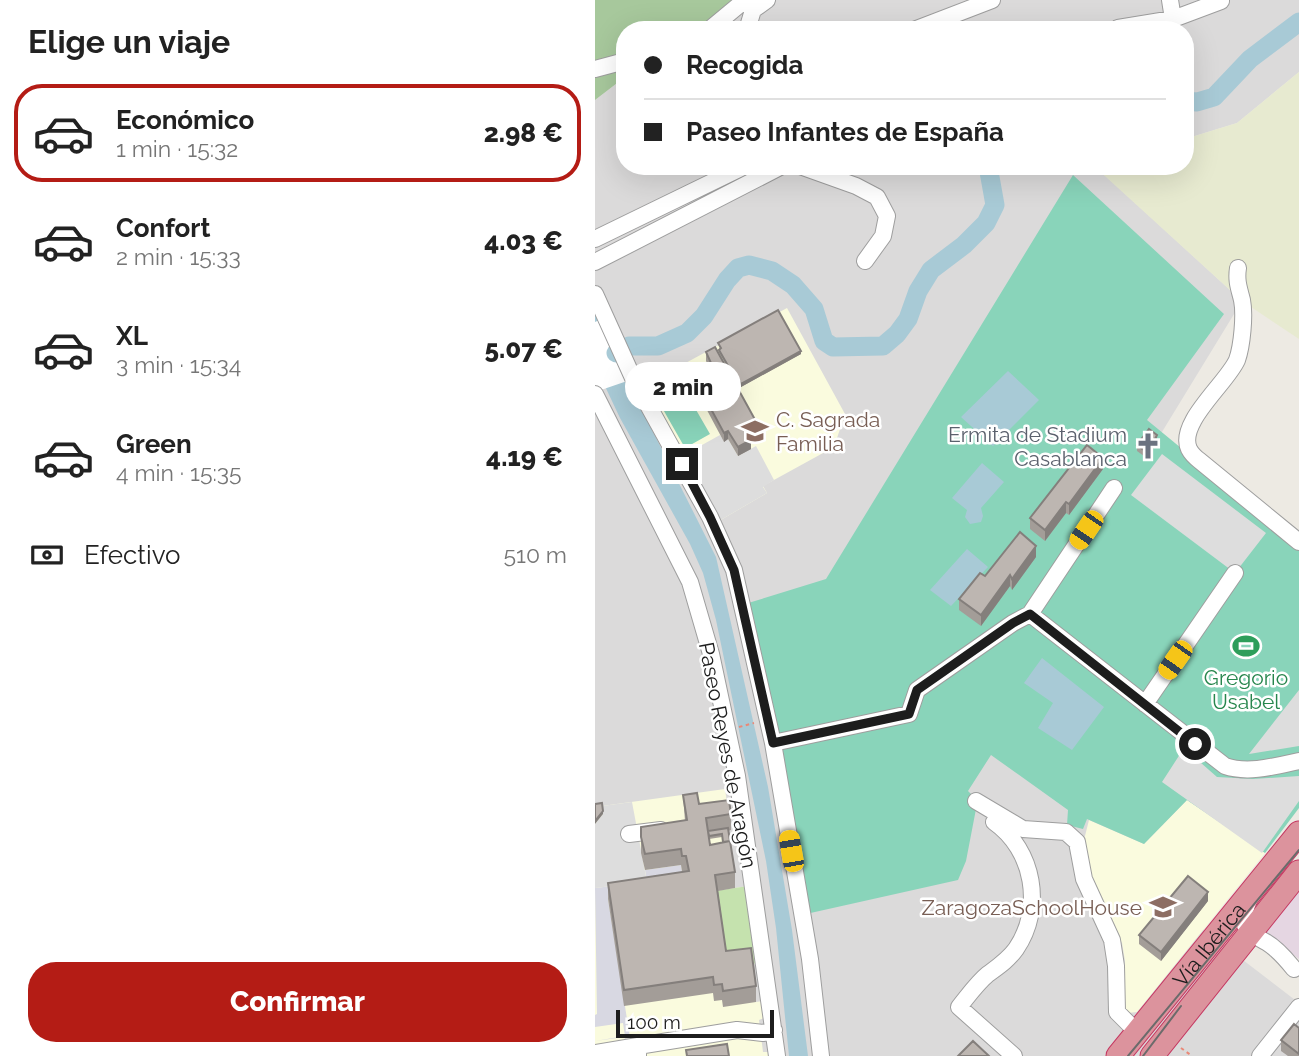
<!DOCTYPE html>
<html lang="es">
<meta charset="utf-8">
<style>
body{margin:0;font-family:Raleway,sans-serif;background:#f6f6f6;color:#222;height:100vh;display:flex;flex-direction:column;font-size:26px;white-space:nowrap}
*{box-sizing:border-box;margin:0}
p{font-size:23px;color:#767676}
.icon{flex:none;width:38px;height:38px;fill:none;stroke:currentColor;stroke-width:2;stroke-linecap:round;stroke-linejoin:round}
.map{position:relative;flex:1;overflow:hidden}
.side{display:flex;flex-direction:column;background:#fff;width:595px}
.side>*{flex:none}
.top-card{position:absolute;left:21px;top:21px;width:578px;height:154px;border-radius:28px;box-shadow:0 7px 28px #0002;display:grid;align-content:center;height:154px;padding:0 28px;background:#fff}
.scale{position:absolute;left:21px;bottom:18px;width:158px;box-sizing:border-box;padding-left:7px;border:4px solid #1d1d1d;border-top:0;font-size:19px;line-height:24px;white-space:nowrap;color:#1d1d1d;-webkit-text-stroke:5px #fff;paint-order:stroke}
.end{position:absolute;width:32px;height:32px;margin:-16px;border:9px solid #1d1d1d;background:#fff;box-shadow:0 0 0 4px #fff}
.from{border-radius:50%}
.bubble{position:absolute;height:49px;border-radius:24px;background:#fff;box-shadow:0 7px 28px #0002;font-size:23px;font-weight:800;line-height:49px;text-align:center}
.car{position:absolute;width:21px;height:42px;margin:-21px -10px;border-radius:9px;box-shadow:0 0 5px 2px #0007;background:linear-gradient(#f5c518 24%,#345 0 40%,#f5c518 0 76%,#345 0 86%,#f5c518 0)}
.top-card b{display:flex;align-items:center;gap:24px;height:66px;font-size:26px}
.top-card b+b{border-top:2px solid #e0e0e0}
.top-card i{width:18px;height:18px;background:#222}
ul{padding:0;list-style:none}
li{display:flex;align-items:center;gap:21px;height:98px;margin:0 14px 10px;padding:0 14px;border:4px solid transparent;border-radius:28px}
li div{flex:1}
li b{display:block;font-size:26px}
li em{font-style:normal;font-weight:800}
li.current{border-color:#b41c15}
li>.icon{width:63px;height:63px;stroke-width:1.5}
h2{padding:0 28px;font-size:32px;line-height:84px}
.pay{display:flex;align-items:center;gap:18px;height:77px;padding:0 28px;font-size:26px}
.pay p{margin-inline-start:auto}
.button{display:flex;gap:14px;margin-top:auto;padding:14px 28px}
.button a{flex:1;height:80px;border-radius:28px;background:#b41c15;color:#fff;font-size:28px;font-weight:800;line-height:80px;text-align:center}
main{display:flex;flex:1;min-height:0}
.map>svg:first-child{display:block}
.residential{fill:#dbdada}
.industrial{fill:#e5d6e2}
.education{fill:#fafbde}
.farmland{fill:#e7ead0}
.grass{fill:#c5e2ae}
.forest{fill:#a7c89c}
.pitch{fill:#89d4ba}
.parking{fill:#ddd}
.plaza{fill:#d8d8e2}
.water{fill:#a8cad6}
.pier{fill:#fff}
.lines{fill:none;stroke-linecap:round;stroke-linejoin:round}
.river{stroke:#a8cad6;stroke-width:19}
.minor-casing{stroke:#9e9e9e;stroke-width:18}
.highway-casing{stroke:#c53761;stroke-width:25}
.path{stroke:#ea8877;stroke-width:2;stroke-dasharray:3.5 3.5;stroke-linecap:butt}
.minor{stroke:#fff;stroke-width:16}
.highway{stroke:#dc939d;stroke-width:23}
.tram{stroke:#6b6b6b;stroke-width:2}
.wall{fill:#a39d98;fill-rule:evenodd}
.shaded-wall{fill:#847f7c}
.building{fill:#bdb6b1;stroke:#847f7c;stroke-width:2}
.route{stroke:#1d1d1d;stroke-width:9}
.labels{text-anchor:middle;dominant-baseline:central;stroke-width:5;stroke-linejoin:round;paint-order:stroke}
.education-label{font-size:21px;fill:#785e54;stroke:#fff;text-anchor:start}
.worship-label{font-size:21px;fill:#5b616d;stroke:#fff;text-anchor:end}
.leisure-label{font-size:21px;fill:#27864d;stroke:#fff}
.street-label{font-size:21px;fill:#1d1d1d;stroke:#fff}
</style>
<main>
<section class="side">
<h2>Elige un viaje</h2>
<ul>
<li class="current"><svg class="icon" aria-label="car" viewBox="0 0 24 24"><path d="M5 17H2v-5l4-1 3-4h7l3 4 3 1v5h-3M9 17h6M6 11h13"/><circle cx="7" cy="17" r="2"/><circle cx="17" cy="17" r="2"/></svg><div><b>Económico</b><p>1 min · 15:32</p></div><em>2.98 €</em></li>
<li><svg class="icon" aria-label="car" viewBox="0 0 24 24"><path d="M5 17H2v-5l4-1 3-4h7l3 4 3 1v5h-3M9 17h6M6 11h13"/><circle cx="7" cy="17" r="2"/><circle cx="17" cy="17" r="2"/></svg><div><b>Confort</b><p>2 min · 15:33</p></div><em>4.03 €</em></li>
<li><svg class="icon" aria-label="car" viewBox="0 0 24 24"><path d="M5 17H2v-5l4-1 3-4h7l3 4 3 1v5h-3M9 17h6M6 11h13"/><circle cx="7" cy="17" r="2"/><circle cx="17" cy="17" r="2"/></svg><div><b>XL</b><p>3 min · 15:34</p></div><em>5.07 €</em></li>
<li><svg class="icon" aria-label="car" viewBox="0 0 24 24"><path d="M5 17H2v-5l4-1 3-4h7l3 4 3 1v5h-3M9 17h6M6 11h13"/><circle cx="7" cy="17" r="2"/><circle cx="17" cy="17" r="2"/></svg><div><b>Green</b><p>4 min · 15:35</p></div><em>4.19 €</em></li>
</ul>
<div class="pay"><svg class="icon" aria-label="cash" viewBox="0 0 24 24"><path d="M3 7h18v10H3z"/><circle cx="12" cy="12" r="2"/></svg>Efectivo<p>510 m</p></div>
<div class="button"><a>Confirmar</a></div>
</section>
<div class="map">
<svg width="704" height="1056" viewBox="0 0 704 1056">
<rect width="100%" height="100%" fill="#edeae3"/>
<path class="residential" d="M150,0H704V72L642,123L590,139V30H114Z
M30,77V166H503L501,167L647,301L479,576L704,741L597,921L704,1003V1056H0V100Z"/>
<path class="industrial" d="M704,883V959L665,929Z"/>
<path class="education" d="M192,308L250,414L239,447L168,486L172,493L124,521L50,385Z
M130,789L134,816L111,834L133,831L140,888L153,886L164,963L156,964L161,1002L168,1001L169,1018L164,1020L168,1052H173V1056H0V807Z
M592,800L670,853L542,1012L532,1013L527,1006L530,961L527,943L499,887L490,858L492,848L489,840L494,820L549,844Z"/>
<path class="farmland" d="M704,72V339L647,301L500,167L590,166V139L642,123Z"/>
<path class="grass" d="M153,886L164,963L131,967L120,891Z"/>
<path class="forest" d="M0,0H150L114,30H30V77L0,100Z"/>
<path class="pitch" d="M478,175L629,314L552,420L704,545V808L670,853L592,800L549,844L492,819L488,829L472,825L473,810L396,755L373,791L377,795L373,805L381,809L371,861L363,880L211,914L150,604L231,579Z
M78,370L115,434L90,448L53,383Z"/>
<path class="parking" d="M125,435L129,441L133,439L143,456L161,446L179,480L168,487L172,493L124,521L89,455Z
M567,454L671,533L640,573L536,495Z
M704,690V746L654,754Z
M589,748L622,777L658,779L704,776V801L667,853L567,782Z
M37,802L52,882L0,888V824L8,814L7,806Z"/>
<path class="plaza" d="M86,865L89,888L13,899L35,1038L30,1039L29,1037L0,1041L30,1036L28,1023L0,1027V1015L2,1014L0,888L52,882L50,870Z"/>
<path class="water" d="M0,312L46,408L121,557L173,787L197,930L213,1056H194L181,928L171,861L121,620L108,573L95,544L25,418L0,365Z
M413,371L444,400L398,446L366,417Z
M387,463L409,482L386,508L388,516L386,522L375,524L370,517L372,510L357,498Z
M372,549L393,567L356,606L335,590Z
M447,658L509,707L477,750L443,728L458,703L429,683Z"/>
<path class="pier" d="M17,314L44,377L0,392V322Z"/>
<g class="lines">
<path class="river" d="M590,101L602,102L619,97L655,59L704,22
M21,353L34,346H63L92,333L109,316L132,280L143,268L154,265L177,271L198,285L219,309L229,341L238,347L288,346L302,334L313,319L323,291L336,270L369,245L391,223L400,205L393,166"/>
<g class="minor-casing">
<path id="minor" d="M578,19L626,1
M523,28L578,19L575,0
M114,30L150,0
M152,30L158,10L172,0
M319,30L397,0
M0,69L30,61
M205,166L261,186L282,197L292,216L288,236L270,261
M0,239L150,166
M0,262L187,166
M643,268C641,281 644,288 647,300C650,315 647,346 642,360C632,383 582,423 594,449C596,453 601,458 605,461L704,542
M0,294L38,378L115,517L139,570L178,743L215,959L226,1056
M0,394L95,582L116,654L142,776L182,1056
M435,614L630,766C653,774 681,766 704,761
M550,704L640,573
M178,743L314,714L322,690L418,623L435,614L519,488
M381,801L428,829L471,832L482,842L489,879L517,940L521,966L522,1012L542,1032
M399,822C439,850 449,908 421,949C413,960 404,966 393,974C382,983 373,996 364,1007L419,1056
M34,834L66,830
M654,900C644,923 648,930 669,941C681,947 691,959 699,969
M0,1053L43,1046
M43,1056V1046L142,1030L168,1033L179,1030
M665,1056L704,1007"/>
</g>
<g class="highway-casing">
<g id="highway">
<path id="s1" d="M523,1056L704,833"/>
<path d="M557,1056L704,872"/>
</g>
</g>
<path class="path" d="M144,727L159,723
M586,1048L597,1056"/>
<use href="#minor" class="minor"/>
<use href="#highway" class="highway"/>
<path class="tram" d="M533,1056L704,850
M548,1056L586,1006"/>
</g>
<path class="wall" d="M123,343L206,354L146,387L142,380L140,381L124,352L125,349Z
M111,352L163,433L154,438L156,449L143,456L133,439L129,442L97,382V374L113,365L111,361Z
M562,441L553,459L542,451V445Z
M508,469L474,515L471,513L450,541L435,529V518Z
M441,557L417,590L415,586L386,626L364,610V599L390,576Z
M88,795L104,804L136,814V830L133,831L140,872V888L123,891L131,951L161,986V1002L128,1007L127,1000L119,1001L118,993L29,1006L13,899V883L87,872L86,865L50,870L46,853V827L90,821ZM127,837L128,842L115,845L114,839Z
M613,901L566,961L544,944V935Z
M704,1028V1056H693L686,1051V1040Z"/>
<path class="shaded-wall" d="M206,351V354L146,387V384Z
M163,425V433L151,440V431Z
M133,431V439L129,442V433Z
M562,435V441L553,459V453Z
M156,440V449L143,456V447Z
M508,458V469L474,515V504Z
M471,502V513L450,541V530Z
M441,546V557L417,590V579Z
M415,575V586L386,626V615Z
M8,811V814L0,824V821Z
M613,892V901L566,961V952Z"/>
<path class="building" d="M183,310L206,351L146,384L142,377L140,378L124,350L126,348L123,343Z
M120,347L163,425L151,431L156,440L143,447L133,431L129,433L97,374L116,363L111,352Z
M554,429L562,435L553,453L542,445Z
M492,445L508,458L474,504L471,502L450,530L435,518Z
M425,532L441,546L417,579L415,575L386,615L364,599L385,573L390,576Z
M102,793L104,804L134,800L136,814L111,818L115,845L135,841L140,872L120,875L131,951L156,948L161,986L128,991L127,984L119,985L118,977L29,990L13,883L94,871L91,856H87L86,849L50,854L46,837V827L92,820L88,795Z
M7,803L8,811L0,821V804Z
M133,828L135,841L128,842L127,834L114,836L113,831Z
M593,876L613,892L566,952L544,935Z
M699,1024L704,1028V1054L686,1040Z
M378,1041L394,1056H363Z
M132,1044L134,1056H92L91,1050Z"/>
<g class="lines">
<path class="route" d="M87,464L115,517L139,570L178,743L314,714L322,690L418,623L435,614L600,744"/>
</g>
<defs>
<g id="school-bare" transform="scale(2.1)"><path d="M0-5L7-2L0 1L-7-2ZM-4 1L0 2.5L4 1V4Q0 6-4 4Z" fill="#8d6e63" stroke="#fff" stroke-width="2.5" paint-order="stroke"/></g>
<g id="church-bare" transform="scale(2.1)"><path d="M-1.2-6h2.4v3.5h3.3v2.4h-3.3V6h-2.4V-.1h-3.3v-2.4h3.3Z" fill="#6b7280" stroke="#fff" stroke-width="2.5" paint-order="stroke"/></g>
<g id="stadium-bare" transform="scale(2.1)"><path d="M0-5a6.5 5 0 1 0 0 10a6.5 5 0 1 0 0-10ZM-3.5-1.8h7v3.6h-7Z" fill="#2e9e5b" stroke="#fff" stroke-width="2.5" paint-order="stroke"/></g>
</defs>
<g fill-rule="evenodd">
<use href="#school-bare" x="160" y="431"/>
<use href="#church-bare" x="553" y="446"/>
<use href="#stadium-bare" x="651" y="646"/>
<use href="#school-bare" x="568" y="907"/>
</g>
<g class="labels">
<g class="education-label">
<text x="181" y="419">C. Sagrada<tspan x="181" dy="24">Familia</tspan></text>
<text x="547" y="907" text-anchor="end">ZaragozaSchoolHouse</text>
</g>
<g class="worship-label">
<text x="532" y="434">Ermita de Stadium<tspan x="532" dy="24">Casablanca</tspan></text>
</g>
<g class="leisure-label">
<text x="651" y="677">Gregorio<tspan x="651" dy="24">Usabel</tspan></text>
</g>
<g class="street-label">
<text transform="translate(133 755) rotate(79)">Paseo Reyes de Aragón</text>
<text stroke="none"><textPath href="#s1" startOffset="144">Vía Ibérica</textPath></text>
</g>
</g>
</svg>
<div class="scale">100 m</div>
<i class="end from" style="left:600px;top:744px"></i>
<i class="end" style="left:87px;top:464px"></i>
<div class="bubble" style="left:30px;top:362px;width:116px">2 min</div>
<i class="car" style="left:491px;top:530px;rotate:214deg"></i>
<i class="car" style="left:580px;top:660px;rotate:215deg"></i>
<i class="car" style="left:196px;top:851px;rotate:350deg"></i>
<div class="top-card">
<b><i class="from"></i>Recogida</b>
<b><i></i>Paseo Infantes de España</b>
</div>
</div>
</main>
